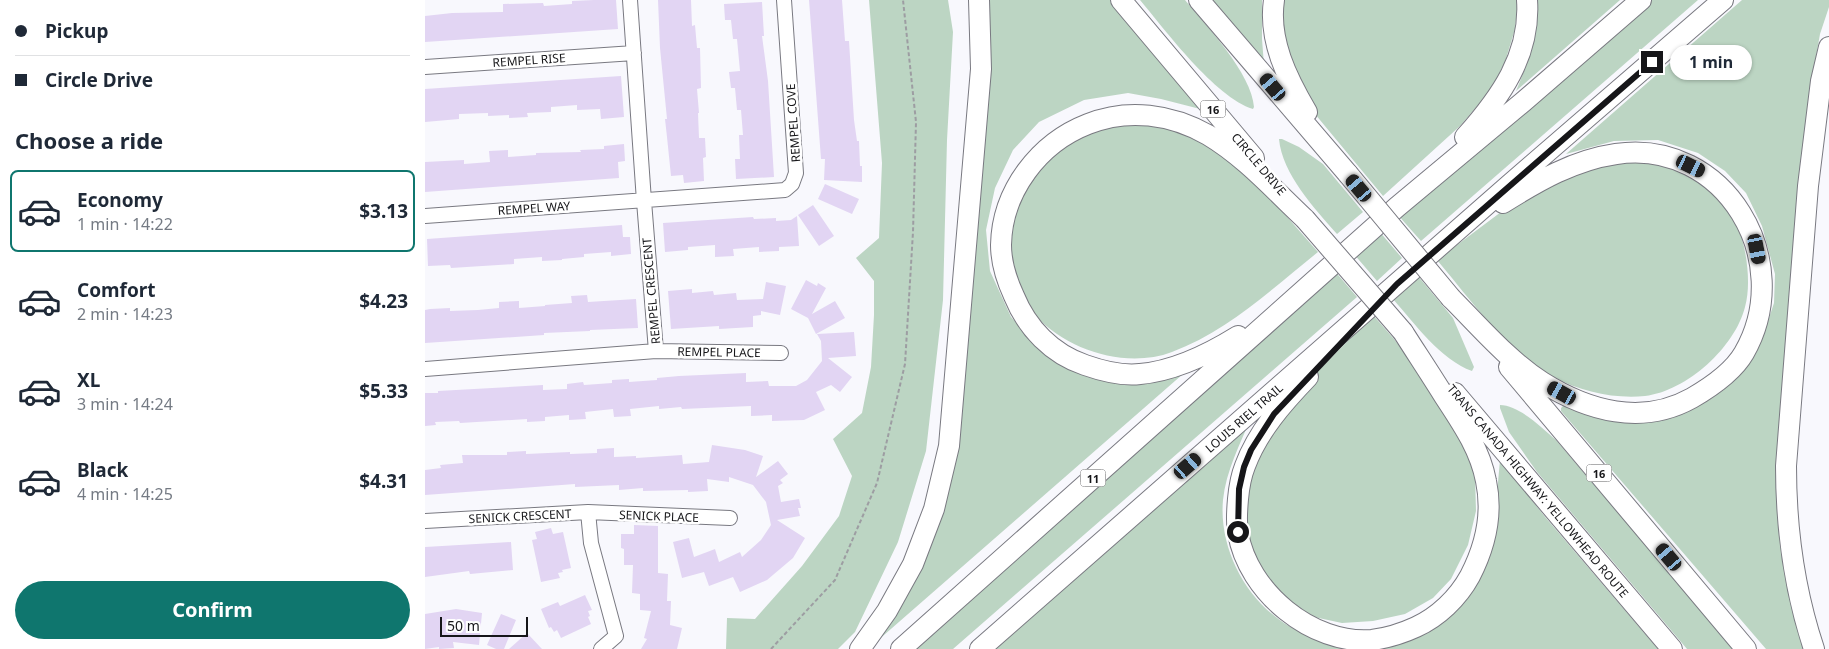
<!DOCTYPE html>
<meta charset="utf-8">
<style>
body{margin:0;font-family:"Noto Sans",sans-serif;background:#f6f6f7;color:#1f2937;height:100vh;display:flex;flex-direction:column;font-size:19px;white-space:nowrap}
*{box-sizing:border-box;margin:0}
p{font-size:16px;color:#747a83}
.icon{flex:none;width:28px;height:28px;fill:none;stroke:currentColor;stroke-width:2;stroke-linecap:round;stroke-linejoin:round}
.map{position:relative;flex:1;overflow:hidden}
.details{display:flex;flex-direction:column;background:#fff;width:425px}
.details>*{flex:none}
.guide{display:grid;align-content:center;height:110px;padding:0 15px;background:#fff}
.scale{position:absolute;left:15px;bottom:12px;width:88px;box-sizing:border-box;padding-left:5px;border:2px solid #161619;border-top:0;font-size:14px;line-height:18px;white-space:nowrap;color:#161619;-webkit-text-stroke:4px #fff;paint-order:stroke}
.end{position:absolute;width:22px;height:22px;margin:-11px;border:6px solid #161619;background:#fff;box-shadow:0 0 0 2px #fff}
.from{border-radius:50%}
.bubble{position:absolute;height:35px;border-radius:18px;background:#fff;box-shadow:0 1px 4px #0004;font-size:16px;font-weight:700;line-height:35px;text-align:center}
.car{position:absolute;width:15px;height:30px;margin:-15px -8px;border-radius:6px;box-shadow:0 0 4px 1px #0007;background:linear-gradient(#222 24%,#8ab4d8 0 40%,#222 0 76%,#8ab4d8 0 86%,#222 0)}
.guide b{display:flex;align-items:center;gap:18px;height:48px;font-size:19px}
.guide b+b{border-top:1px solid #e0e1e3}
.guide i{width:12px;height:12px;background:#1f2937}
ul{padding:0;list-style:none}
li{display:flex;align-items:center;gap:15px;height:82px;margin:0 10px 8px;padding:0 5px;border:2px solid transparent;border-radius:8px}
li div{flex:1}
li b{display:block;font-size:19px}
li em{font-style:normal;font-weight:700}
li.selected{border-color:#0f766e}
li>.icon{width:45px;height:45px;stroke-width:1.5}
h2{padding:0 15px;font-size:22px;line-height:60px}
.action{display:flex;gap:10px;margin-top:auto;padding:10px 15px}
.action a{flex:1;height:58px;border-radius:30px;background:#0f766e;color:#fff;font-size:20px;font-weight:700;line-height:58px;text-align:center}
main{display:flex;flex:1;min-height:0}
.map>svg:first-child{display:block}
.green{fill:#bcd5c3}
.building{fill:#e2d5f3}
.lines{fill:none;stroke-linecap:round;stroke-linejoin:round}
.minor-casing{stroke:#797981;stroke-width:16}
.highway-casing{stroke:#797981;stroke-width:22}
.path{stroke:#9d9da2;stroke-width:2;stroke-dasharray:4 2.5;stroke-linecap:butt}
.minor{stroke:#fff;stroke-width:14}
.highway{stroke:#fff;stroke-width:20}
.highway-bridge-casing{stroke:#797981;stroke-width:22;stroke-linecap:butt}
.highway-bridge{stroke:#fff;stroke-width:20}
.route{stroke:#161619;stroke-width:6}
.labels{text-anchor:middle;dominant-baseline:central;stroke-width:5;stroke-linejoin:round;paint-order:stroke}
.shield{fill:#fff;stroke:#5c5c5e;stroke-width:1}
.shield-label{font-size:11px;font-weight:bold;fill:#161619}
.street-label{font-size:12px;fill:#161619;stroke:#fff}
</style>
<main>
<section class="details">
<div class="guide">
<b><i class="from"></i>Pickup</b>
<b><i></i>Circle Drive</b>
</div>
<h2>Choose a ride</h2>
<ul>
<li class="selected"><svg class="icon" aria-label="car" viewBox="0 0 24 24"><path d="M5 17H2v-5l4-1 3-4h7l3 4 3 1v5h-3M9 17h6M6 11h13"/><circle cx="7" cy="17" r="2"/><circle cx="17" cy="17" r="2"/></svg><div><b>Economy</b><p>1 min · 14:22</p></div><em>$3.13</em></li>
<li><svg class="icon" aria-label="car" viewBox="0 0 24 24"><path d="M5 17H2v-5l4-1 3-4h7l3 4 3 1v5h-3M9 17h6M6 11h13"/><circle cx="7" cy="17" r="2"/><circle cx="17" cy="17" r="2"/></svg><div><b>Comfort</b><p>2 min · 14:23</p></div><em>$4.23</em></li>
<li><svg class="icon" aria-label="car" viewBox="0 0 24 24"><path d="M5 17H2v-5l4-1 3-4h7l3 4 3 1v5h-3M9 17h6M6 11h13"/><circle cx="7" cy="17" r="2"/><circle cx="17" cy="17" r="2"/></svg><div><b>XL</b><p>3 min · 14:24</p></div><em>$5.33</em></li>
<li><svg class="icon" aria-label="car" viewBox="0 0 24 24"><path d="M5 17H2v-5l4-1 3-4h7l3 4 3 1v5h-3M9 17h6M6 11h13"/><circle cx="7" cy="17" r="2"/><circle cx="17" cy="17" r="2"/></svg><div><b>Black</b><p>4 min · 14:25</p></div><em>$4.31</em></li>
</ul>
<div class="action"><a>Confirm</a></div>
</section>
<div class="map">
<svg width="1404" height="649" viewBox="0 0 1404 649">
<rect width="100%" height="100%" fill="#f8f8fd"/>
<path class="green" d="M444,0H523L528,32L522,140L518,300L501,451L473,542L430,632L413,649H301L302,618L330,619L377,566L414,516L427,476L408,439L437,413L446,367L449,315V281L431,258L454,238L457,163Z
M561,0H686L779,110L736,99L703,93L659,100L614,122L588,150L570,188L561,230L565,271L586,317L617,349L655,370L766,367L443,649L515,502Z
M715,0H760C781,25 827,74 829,107L828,109C790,97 741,31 715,0Z
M785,0H837V39L839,65Z
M854,0H1093L1090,29L1080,62L1066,90L1035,126L958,196L885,108L855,39Z
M1112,0H1195L1091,91C1105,57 1114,37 1112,0Z
M1221,0H1273L996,241L972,214Z
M1317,0H1404V7L1395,34L1384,97L1355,538C1360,576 1368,613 1381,649H1341L1136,411V408L1139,405L1199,419L1325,360L1339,333L1349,303L1350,274L1337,226L1321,193L1300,171L1273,153L1233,140L1189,141L1141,154Z
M677,121L767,130L827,177L893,252C848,288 803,331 747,352C702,369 643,351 611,316C600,303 595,288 590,272C588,265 582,255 582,247C582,242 585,234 587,229C592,209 598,190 603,170Z
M854,139H857L874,147L898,164L938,212L912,234C890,209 857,174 854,139Z
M1197,161C1221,162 1245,164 1267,175C1281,183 1305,206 1311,221C1321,245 1327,282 1320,307C1310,347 1262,391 1220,396C1190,399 1156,392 1129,377C1080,350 1047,301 1012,260L1076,212L1155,168Z
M954,231L977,258L952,281L928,253Z
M908,269L932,297L528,649H477Z
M993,276L1028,318L1049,367L1047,371C1016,360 989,323 968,299Z
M948,315L969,339L1018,403L1040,442L1050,475L1051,511L1043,545L1026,579L1008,598L980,614L948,621L917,623L889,617L864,601L841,579L821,535L822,483L862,403Z
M1075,405C1094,405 1117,428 1131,440L1309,649H1262L1112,472L1084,432L1075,408Z
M826,418C815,444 801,471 798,500C793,556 830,616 883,635C891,638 902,637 910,637C934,638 958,638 982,639L1068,538L1075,460L1121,518L1233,649H561Z"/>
<path class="building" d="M169,0H191L193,29L0,42V16L27,13L78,12V4L118,3L119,6L147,4V1Z
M233,0H266L267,26L270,25L272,48H275L276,88L272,89L274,113H273L274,138H280L281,157L278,158L279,181L259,183L258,175L246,176L242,137L240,119H242L235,48Z
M384,0H417L420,41H424L429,120L432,141H434L435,166H437V182L399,180L400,159H396Z
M337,2L339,36H337L343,81L349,177L311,179L310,159H315L314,135H318L316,110H312L310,88H306L304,72L315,71L312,39H308L306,20H300L299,4Z
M196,76L199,117L176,119L175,109L152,110V105L126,107V112L102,113L103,117L84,118V115L63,116V113L34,114V119L0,122V89Z
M199,144L200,161L193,162L194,178L0,192V162L39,160V164L65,162L64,151L83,150V157L111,155V153L156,152L155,150L179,149V146Z
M400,184L434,199L427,214L393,199Z
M388,205L409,236L394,246L373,215Z
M372,216L374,246L354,247V251L334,252V247L308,249L309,256L290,257V245L263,247V250L240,252L238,223L328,217L329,219L351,218V221L366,220Z
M197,225L198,237H205L206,254L186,256V252L159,254V257L137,259V260L117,261V257L89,259V264L26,268L25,265L3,266L2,239Z
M381,280L392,286L393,283L401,288L387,314L410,301L420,318L391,334L383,318L366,309Z
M341,282L361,286L355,315L336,311V315L328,316V327L294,329V326L246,329L243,291L267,289V293L288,291L289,295L311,293L312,300L338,299Z
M162,295L163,302L211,299L213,328L165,330V331L119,333V335L0,343V310L5,309L25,308V311L53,310L74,308V302L94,301V308L120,306V305L147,303L146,296Z
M429,332L431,356L403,358L427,377L415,392L406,385L391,392L400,410L379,420L347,421V415L326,416V406L257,409L256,407L234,409V406L205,409L206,416L189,417L188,409L160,412L161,419L144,420V415L120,417V421L102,422V419L35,423L34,421L10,422L11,425L0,426V393H13V391L118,385V390L142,389V384L158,382L159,385L187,383V380L204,379V382L232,380V378L254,376L321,373V382L343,381L344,386H371L382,380L397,361L396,341L392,334Z
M287,445L320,450L338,456L331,477L353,461L363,474L355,480L358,483L353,486L356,502L374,499L376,508H373L375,516L352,520L380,538L368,558L342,580L315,592L308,577L284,586L279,572L257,578L248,542L264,538L269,557L290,549L294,562L315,552L317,557L336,540L346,525L341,502L328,485L304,477V482L282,479L283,491L263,492V490L218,491V488L194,490V485L150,487V484L0,495V470L16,468L15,465L38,463L37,455H82V452L101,451V454L145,452V454L172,453V449L189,448V457L211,456V458L257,455L258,464L284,462Z
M209,525L233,526V573L243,574L242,601H246L245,625L257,628L252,649H216L222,639L219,638L226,611L215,610V594L207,593L208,565H199V549L196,548V534H209Z
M126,528L128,534L138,532L146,568L137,570L138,572L133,573L135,578L116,582L107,540L112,539L110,532Z
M86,542L88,570L45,574L44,571L0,577V547Z
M160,595L167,610L163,611L165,616L163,617L166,624L136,638L132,630L129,632L126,627L124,628L116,609L133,602L135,606Z
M31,609L57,613L54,645L28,642L29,648L14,649V647L0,649V614Z
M76,614L91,620L79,649H71L62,645Z
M102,633L117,649H84Z"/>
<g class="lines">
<g class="minor-casing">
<path id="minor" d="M0,67L209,53
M0,216L360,190L367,184L371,173L359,0
M231,351L356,353
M0,369L231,351L219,201L205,0
M163,512L305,518
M0,521L163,512L166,543L191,636L176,649"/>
</g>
<g class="highway-casing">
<path id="highway" d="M696,0L829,158
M774,0L923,174
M849,0C843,40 862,78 882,112
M1040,137C1075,98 1106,55 1102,0
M1026,298C1055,327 1083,360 1117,382C1163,411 1217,426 1267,398C1286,387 1308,372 1319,353C1372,261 1300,138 1191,154C1149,160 1113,181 1078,203
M813,336C784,354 750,371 715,374C697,376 677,371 660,365C627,354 602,328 589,296C582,281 576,263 576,245C577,191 614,143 663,124C703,108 746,114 783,135C820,157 849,190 880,219
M1084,367L1321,649
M883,377C858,403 833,431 820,466C816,476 814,488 813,499C812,510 811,522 813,533C823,592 887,645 947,640C962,638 978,633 991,627C1013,617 1033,598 1045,576C1060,547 1068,514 1061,481C1055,449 1036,422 1019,396C1006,375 992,354 978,332
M1030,393L1247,649
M435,649L462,611L488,564L509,509L524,446L556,69L554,0
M476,649L972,207L1098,102L1216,0
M555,649L1084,185L1298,0
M1389,649C1369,589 1361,529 1361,466L1383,186L1396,81L1404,47"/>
</g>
<path class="path" d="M346,649L410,580L452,483L480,364L488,232L491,122L478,0"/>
<use href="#minor" class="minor"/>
<use href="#highway" class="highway"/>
<g class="highway-bridge-casing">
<path id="highway-bridge" d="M923,174L1026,298
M880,219L978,332"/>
</g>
<use href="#highway-bridge" class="highway-bridge"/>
</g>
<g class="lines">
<path class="route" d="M813,532L814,489L819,467L826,450L849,414L972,284L1227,62"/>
</g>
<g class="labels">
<g class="shield">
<rect x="775.5" y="100.5" width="25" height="17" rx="4"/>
<rect x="1161.5" y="464.5" width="25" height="17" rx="4"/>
<rect x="655.5" y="469.5" width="25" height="17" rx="4"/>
</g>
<g class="shield-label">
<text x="788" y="109">16</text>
<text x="1174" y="473">16</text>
<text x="668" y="478">11</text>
</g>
<g class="street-label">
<text transform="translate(104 60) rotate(-4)">REMPEL RISE</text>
<text transform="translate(368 123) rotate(-94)">REMPEL COVE</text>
<text transform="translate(834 164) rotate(50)">CIRCLE DRIVE</text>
<text transform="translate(109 208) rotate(-4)">REMPEL WAY</text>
<text transform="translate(226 291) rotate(-95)">REMPEL CRESCENT</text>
<text transform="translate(294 352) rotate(1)">REMPEL PLACE</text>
<text transform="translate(819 418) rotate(-41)">LOUIS RIEL TRAIL</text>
<text transform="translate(1113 491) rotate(50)">TRANS CANADA HIGHWAY: YELLOWHEAD ROUTE</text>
<text transform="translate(95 516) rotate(-3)">SENICK CRESCENT</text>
<text transform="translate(234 516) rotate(2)">SENICK PLACE</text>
</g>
</g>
</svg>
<div class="scale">50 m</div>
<i class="end from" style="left:813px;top:532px"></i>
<i class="end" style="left:1227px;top:62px"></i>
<div class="bubble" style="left:1245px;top:45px;width:82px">1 min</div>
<i class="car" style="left:848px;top:87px;rotate:320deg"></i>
<i class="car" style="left:1266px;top:166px;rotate:116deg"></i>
<i class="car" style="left:934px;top:188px;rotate:320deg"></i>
<i class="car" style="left:1332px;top:249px;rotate:169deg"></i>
<i class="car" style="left:1137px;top:393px;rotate:299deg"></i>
<i class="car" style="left:763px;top:466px;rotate:49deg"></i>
<i class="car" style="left:1244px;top:557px;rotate:320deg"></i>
</div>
</main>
